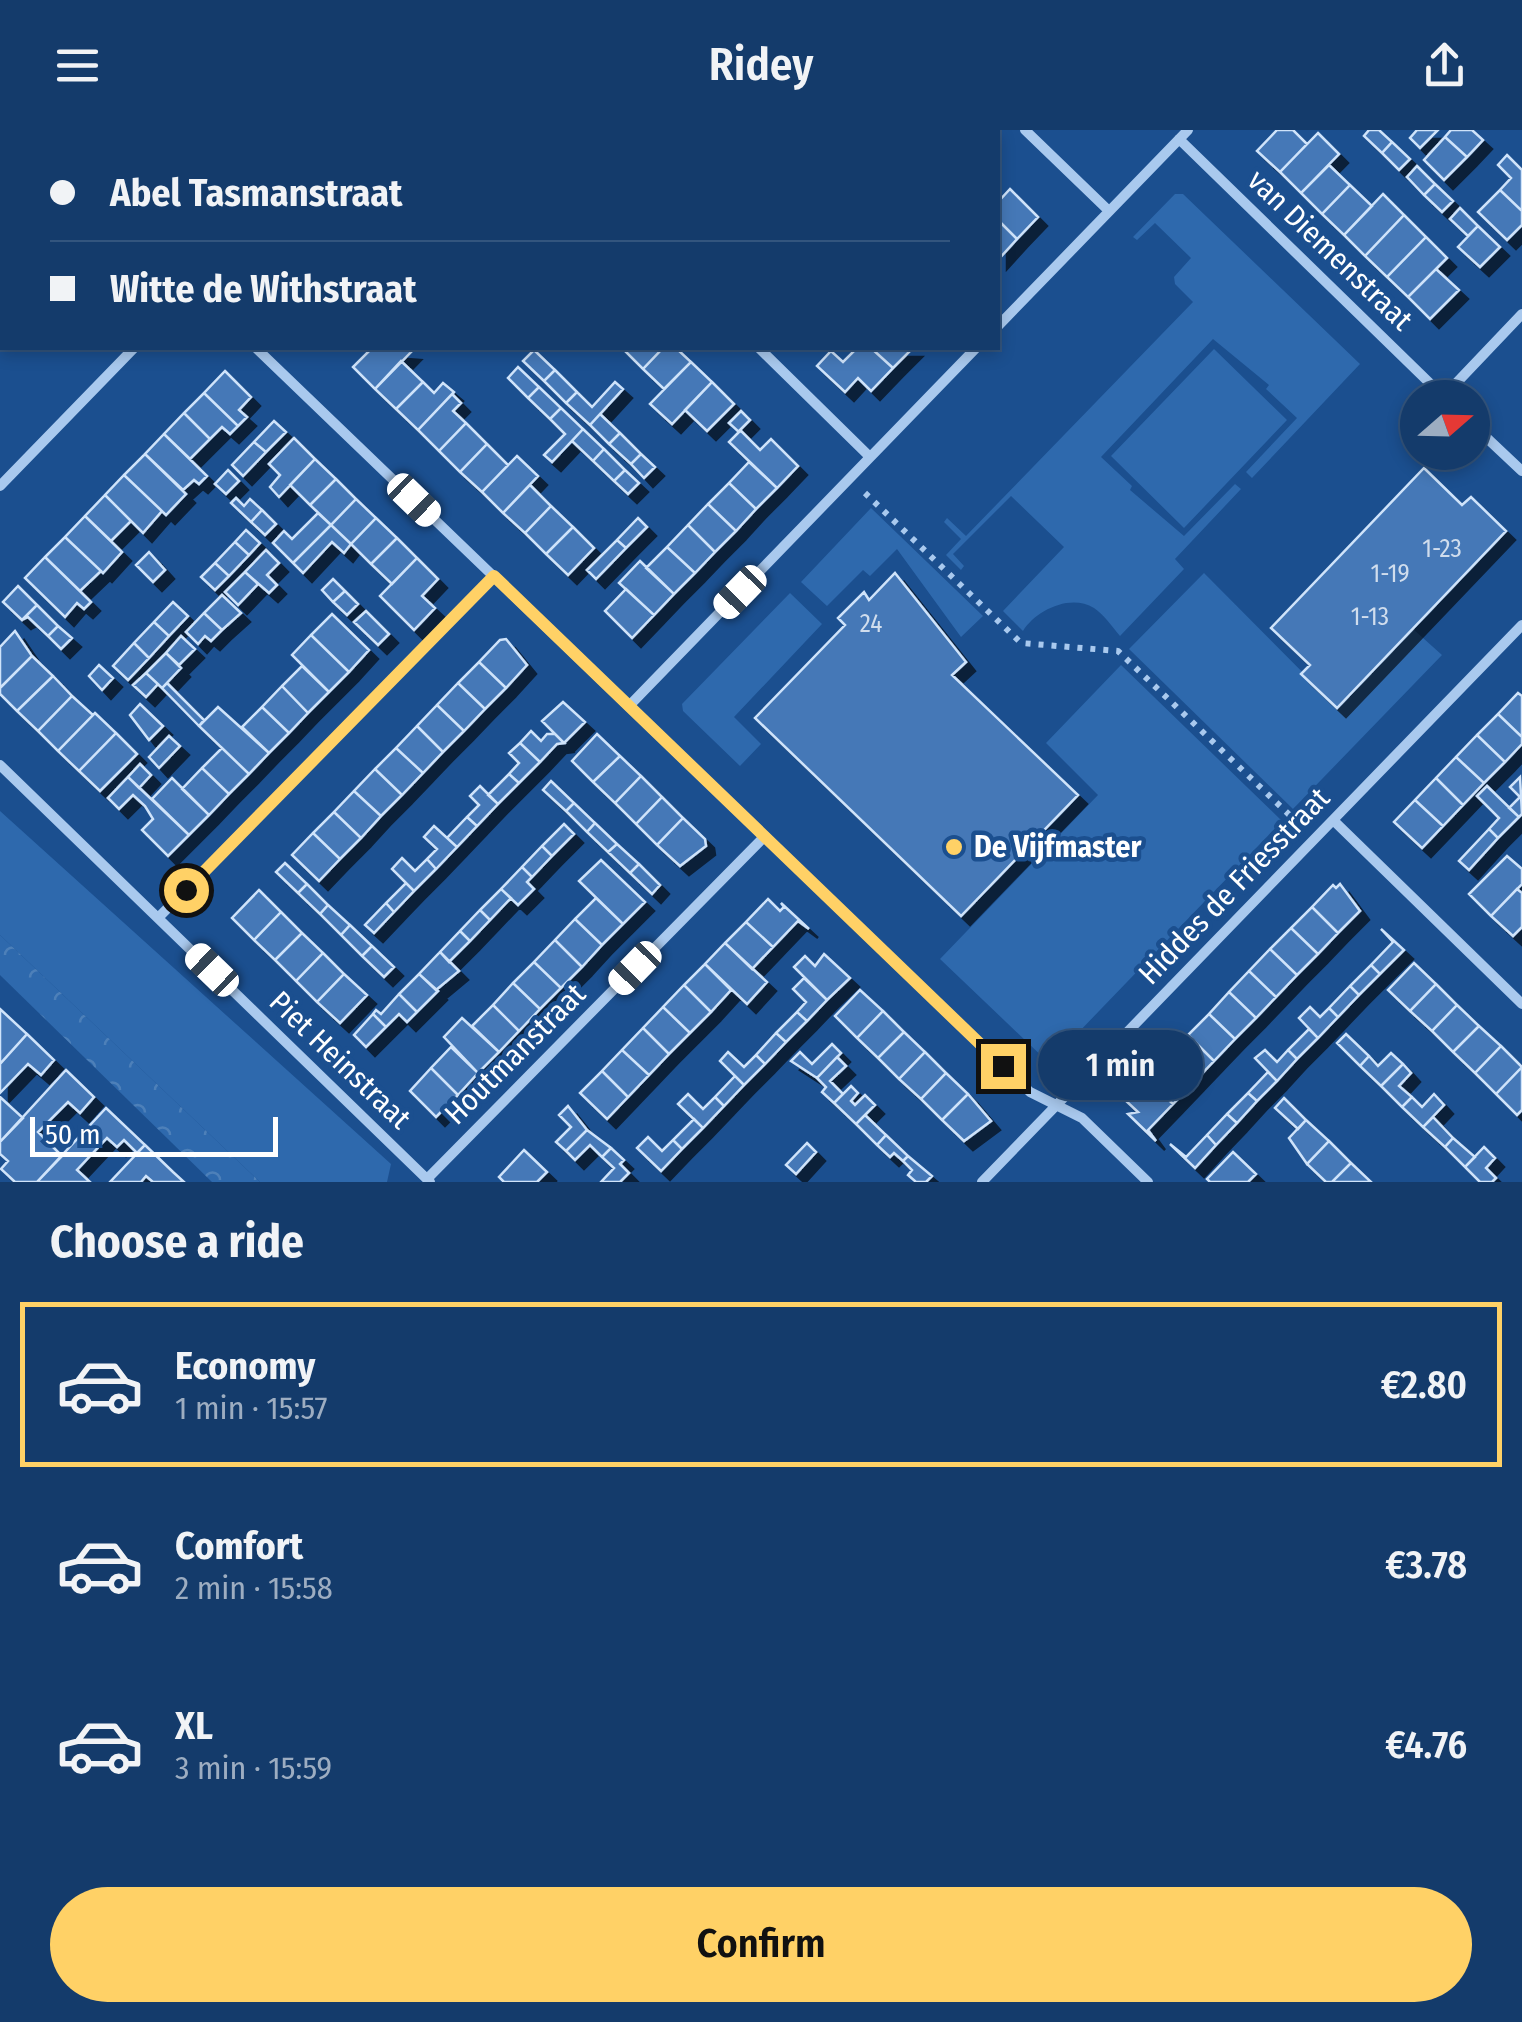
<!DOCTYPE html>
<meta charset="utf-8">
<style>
body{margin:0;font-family:"Fira Sans Condensed",sans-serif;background:#1d4271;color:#f1f3f6;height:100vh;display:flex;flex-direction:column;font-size:38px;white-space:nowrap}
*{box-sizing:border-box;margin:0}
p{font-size:32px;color:#9dadc1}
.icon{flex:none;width:55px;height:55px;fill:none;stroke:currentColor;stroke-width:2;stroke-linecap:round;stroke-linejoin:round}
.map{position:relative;height:1052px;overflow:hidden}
.drawer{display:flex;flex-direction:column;background:#143b6b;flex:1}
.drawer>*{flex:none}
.hud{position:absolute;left:0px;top:0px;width:1000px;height:220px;box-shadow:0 5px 15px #0003,0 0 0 2px #33557e;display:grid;align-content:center;height:220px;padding:0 50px;background:#143b6b}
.needle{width:65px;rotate:70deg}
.tools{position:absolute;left:1400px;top:250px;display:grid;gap:20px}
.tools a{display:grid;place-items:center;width:90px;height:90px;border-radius:50%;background:#143b6b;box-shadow:0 5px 15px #0003,0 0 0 2px #33557e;font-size:50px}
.scale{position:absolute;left:30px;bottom:25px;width:248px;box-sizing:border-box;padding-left:10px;border:5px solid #fff;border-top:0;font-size:28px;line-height:35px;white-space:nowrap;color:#fff;-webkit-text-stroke:8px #1b4f8f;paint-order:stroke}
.end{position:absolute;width:45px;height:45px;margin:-22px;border:12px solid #ffd166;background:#111;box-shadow:0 0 0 5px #111}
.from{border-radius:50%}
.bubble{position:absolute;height:70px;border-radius:35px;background:#143b6b;box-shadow:0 5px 15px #0003,0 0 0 2px #33557e;font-size:32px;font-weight:600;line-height:70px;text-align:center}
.car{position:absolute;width:30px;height:60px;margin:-30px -15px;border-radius:12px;box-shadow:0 0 8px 2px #0007;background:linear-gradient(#fff 24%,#345 0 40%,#fff 0 76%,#345 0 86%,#fff 0)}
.hud b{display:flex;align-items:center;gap:35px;height:95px;font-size:38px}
.hud b+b{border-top:2px solid #33557e}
.hud i{width:25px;height:25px;background:#f1f3f6}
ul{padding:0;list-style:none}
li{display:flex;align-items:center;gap:30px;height:165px;margin:0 20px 15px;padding:0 30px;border:5px solid transparent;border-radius:0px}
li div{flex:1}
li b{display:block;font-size:38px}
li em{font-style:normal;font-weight:600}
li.active{border-color:#ffd166}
li>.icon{width:90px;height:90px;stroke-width:1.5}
h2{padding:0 50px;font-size:45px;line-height:120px}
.action{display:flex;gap:20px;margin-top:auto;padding:20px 50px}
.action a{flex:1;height:115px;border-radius:60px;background:#ffd166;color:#111;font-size:40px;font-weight:600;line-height:115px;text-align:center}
header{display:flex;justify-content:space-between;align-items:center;height:130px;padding:0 50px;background:#143b6b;font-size:45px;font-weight:600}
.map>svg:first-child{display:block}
.green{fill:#2e69ad}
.forest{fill:url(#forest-crowns)}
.building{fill:#4478b7;stroke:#cfe3fa;stroke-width:2.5;filter:url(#shadow)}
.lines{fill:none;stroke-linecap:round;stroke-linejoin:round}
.path{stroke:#a9c9ee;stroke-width:6;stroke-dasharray:5 8;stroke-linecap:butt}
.street{stroke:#a9c9ee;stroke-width:10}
.route{stroke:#ffd166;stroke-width:12}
.poi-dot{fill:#ffd166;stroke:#1b4f8f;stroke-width:4}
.labels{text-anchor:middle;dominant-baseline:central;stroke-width:9;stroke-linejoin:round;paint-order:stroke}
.number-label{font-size:25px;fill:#d0dded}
.street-label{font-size:30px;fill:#fff;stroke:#1b4f8f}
.poi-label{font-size:30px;font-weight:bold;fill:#fff;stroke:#1b4f8f;text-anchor:start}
</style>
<header><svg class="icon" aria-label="menu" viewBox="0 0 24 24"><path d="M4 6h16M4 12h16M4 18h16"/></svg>Ridey<svg class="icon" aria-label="share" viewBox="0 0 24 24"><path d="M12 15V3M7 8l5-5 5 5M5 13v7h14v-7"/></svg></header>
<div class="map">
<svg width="1522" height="1052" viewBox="0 0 1522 1052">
<defs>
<pattern id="forest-crowns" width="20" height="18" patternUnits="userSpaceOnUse" patternTransform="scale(2.5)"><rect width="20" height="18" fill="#2e69ad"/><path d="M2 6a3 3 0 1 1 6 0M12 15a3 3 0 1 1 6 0" fill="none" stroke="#4d80b9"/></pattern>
<filter id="shadow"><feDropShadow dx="9" dy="9" stdDeviation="0" flood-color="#0009"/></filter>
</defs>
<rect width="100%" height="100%" fill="#1b4f8f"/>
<path class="green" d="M1175,64H1183L1360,234L1252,348L1246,342L1297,288L1266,259L1269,255L1213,209L1101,327L1132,356L1130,360L1184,406L1235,354L1241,359L1175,429L1184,439L1120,506C1111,495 1104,485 1094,478C1070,463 1035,481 1023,501L1003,481L1064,417L1011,366L953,424L964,436L961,440L946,425L961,409L944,392L947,388L966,406L1193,172L1175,154L1174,147L1191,128L1155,93L1137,110L1133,107Z
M1214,219L1287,290L1184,398L1111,326Z
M871,378L983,486L961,507L897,419L870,446L863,440L827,476L801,452Z
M1204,443L1337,577L1413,499L1442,525L1293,679L1129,519Z
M790,463L822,494L734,587L761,614L740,636L683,581L682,574Z
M1121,535L1282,691L1049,933L940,829L1098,665L1046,613Z
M0,681L391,1034L387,1052H260L0,805Z"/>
<path class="forest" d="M0,805L260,1052H212L0,845Z"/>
<path class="building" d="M1277,0H1293L1307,14L1280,42L1257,21Z
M1369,0H1379L1392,12L1382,23L1364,6Z
M1417,0H1438L1420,18L1410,8Z
M1451,0H1472L1483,10L1467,27L1445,7Z
M1318,3L1339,24L1301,63L1280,42Z
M1445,7L1467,27L1444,50L1424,30Z
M1392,12L1410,29L1399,40L1382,23Z
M1507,25L1522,40V81L1500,60L1511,48L1498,35Z
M1329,35L1350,55L1322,84L1301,63Z
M1417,36L1435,54L1424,65L1407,47Z
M1435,54L1453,71L1442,82L1424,65Z
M1350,55L1372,76L1344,105L1322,84Z
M1010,59L1038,87L1017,109L998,90V72Z
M1500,60L1522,81V95L1507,110L1478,82Z
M1383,64L1404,85L1365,126L1344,105Z
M1460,78L1478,96L1468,106L1450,89Z
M1404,85L1426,107L1387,147L1365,126Z
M998,90L1017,109L998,130Z
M1478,96L1500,117L1480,137L1458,117Z
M1426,107L1447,128L1408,167L1387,147Z
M1436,139L1459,160L1430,189L1408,167Z
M372,218L412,221L375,259L353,237Z
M622,218H663L643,239Z
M663,218H676L691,232L664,259L643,239Z
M857,218H871L893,238L871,261L858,248L845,262L817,236L831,221L843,232Z
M871,218H913L893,238Z
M534,220L555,240L544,251L523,231Z
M401,231L423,252L396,279L375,259Z
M691,232L712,252L672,294L650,274Z
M518,237L539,257L528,268L508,248Z
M555,240L577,262L566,273L544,251Z
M225,241L251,267L239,280L247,287L238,296L204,263Z
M423,252L434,263L443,253L454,262L418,300L396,279Z
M615,252L623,259L590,295L566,273L577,262L592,277Z
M712,252L734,274L707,301L685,280Z
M539,257L561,278L550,289L528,268Z
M204,263L238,296L230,304L222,297L210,309L184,283Z
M452,264L461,273L453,281L466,293L439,321L418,300Z
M561,278L583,299L552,332L544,325L565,304L550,289Z
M741,281L750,290L740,300L760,320L771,309L798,336L777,358L729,312L739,302L729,293Z
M184,283L210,309L190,329L164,304Z
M600,284L620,303L609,314L590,295Z
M274,291L286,302L266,322L254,312Z
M466,293L487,314L460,342L439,321Z
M583,299L604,319L593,331L572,311Z
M620,303L641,324L631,334L609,314Z
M164,304L207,346L199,354L194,350L183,360L145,324Z
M294,308L315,329L279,367L270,357L280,345L269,334Z
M254,312L266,322L243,346L232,335Z
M487,314L508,335L482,362L460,342Z
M604,319L625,340L614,351L593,331Z
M145,324L186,364L166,385L124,345Z
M641,324L655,337L644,348L631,334Z
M517,326L538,346L503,383L482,362Z
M315,329L336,349L310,375L290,355Z
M749,332L777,358L756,379L729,353Z
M1424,338L1462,375L1471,367L1506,401L1337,578L1301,544L1310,535L1271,498Z
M228,340L239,351L226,364L215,354Z
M625,340L639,353L628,364L614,351Z
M124,345L162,381L143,403L105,365Z
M336,349L356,369L331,395L310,375Z
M729,353L756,379L736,401L708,374Z
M530,355L551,376L525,403L503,383Z
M105,365L131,391L111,411L85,386Z
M236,368L244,376L250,369L262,380L251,392L231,373Z
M356,369L376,388L351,414L331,395Z
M708,374L736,401L715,422L688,395Z
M551,376L573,397L546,424L525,403Z
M262,380L276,394L265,405L251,392Z
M318,383L331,395L293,433L273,413L284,401L292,409Z
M85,386L122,422L103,443L65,407Z
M376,388L397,408L371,434L351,414Z
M638,388L647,397L626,418L617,410Z
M331,395L351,414L344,423L332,412L303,443L293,433Z
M688,395L715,422L695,443L667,417Z
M573,397L594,418L568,445L546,424Z
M246,400L260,413L249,425L235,412Z
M65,407L101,441L80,461L45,427Z
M397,408L417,428L392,454L371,434Z
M617,410L626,418L596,449L587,440Z
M235,412L249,425L229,446L215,433Z
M667,417L695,443L674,464L646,438Z
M266,420L279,433L267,445L277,455L269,463L245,442Z
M149,422L165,440L153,452L136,435Z
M45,427L91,472L84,479L77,473L65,487L25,448Z
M417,428L438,449L422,466L435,478L414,500L380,466Z
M640,431L674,464L654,485L619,453Z
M215,433L229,446L215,460L201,447Z
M245,442L258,454L238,475L225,462Z
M895,443L966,532L952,545L1078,665L961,786L755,588L845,495L838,488L864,462L869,470Z
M333,449L345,461L333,472L322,460Z
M18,456L37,475L22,490L3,472Z
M626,459L654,485L632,508L605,481Z
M345,461L358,474L347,485L333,472Z
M222,465L241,483L222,500L204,483Z
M173,472L188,486L169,506L154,492Z
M37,475L58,496L48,506L28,487L22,490Z
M366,481L389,504L378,515L354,492Z
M204,483L222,500L211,511L205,506L198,514L186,502Z
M332,484L369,520L349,542L311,505Z
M154,492L169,506L149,528L134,513Z
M58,496L72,508L61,519L48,506Z
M15,501L32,526L0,558V517Z
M311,505L349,542L329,562L292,525Z
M181,506L195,519L179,535L166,523Z
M506,509L527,535L506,558L479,532L500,510Z
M134,513L149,528L128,550L113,536Z
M166,523L181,538L162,558L146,543Z
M32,526L53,546L17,581L0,564V558Z
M479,532L506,558L485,579L458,553Z
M99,535L113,548L102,560L89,546Z
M302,536L329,562L308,583L282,556Z
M146,543L158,554L146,567L133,555Z
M53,546L72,566L38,601L17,581Z
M167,553L204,590L199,596L162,558Z
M458,553L485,579L464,601L437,575Z
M282,556L308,583L289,603L262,577Z
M1518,563L1522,566V607L1498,584Z
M72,566L93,585L58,621L38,601Z
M563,572L585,592L564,613L542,591Z
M140,574L163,596L149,610L130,585Z
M437,575L464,601L443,622L417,596Z
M218,577L269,623L249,644L199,596Z
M262,577L289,603L269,623L242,597Z
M95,583L116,603L79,641L58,621Z
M1498,584L1522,607V614L1505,632L1477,605Z
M417,596L443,622L423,643L396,618Z
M531,601L541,611L547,604H555L564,613L557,614L540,632L520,613Z
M116,603L137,624L100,661L79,641Z
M597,604L620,626L593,652L572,631Z
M1477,605L1505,632L1484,653L1456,627Z
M169,606L180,616L159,638L149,627Z
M520,613L540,632L519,653L509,644L519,633L509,623Z
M222,618L249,644L229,664L202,638Z
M396,618L423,643L402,665L375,639Z
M620,626L641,646L615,673L593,652Z
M1456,627L1484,653L1463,675L1436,648Z
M140,634L151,645L139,658L128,647Z
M202,638L229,664L209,685L182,659Z
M375,639L402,665L381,686L354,661Z
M509,644L519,653L498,674L488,665Z
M641,646L662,667L636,694L615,673Z
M128,647L189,705L168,726L142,700L153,689L145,676L133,665L119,679L108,668Z
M1520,647L1522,684L1519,687L1509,678L1520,667L1510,657Z
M172,648L209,685L189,705L152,669Z
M1436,648L1463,675L1443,696L1415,670Z
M551,651L574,673L566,681L543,660Z
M480,656L498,674L477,696L467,687L479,675L470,666Z
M1487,656L1519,687L1498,708L1489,699L1499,688L1477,666Z
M354,661L381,686L361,708L334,682Z
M662,667L683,688L657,715L636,694Z
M1415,670L1443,696L1422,718L1394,692Z
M574,673L595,693L587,702L566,681Z
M334,682L361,708L340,729L313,703Z
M467,687L477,696L457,717L447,708Z
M683,688L705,709L706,716L680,736L657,715Z
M595,693L617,714L608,722L587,702Z
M564,694L574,704L552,726L542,716Z
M434,696L457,717L436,739L427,729L437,719L424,707Z
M1489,699L1498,708L1469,740L1459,731Z
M313,703L340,729L319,751L292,725Z
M617,714L639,734L630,743L608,722Z
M542,716L552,726L532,747L522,737Z
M1507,726L1522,739V754L1491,786L1469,764Z
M402,728L415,741L427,729L436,739L414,761L392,739Z
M601,730L645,772L623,794L579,751Z
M285,733L307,754L298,763L276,742Z
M639,734L660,755L652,764L630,743Z
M522,737L532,747L527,752L534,759L518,775L501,759Z
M406,753L414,761L394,782L386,773Z
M307,754L328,775L320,784L298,763Z
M1340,754L1360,781L1338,803L1312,777L1333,755L1336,758Z
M501,759L511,768L490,790L480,780Z
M1517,759L1522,763V797L1513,806L1491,786Z
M259,760L281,782L254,810L232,788Z
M596,768L623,794L602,815L575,789Z
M768,769L780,781L784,777L781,773L809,799L798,791L773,817L746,792Z
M386,773L394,782L374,803L365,795Z
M328,775L350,795L341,805L320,784Z
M1312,777L1338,803L1318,824L1291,798Z
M480,780L490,790L470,811L460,801Z
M281,782L302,803L275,830L254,810Z
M575,789L602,815L582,837L555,810Z
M746,792L773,817L752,839L725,813Z
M350,795L372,816L362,826L341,805Z
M1291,798L1318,824L1297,845L1270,819Z
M1381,799L1404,820L1380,844L1371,835L1393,812Z
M460,801L470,811L449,832L440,822Z
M302,803L323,823L296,851L275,830Z
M555,810L582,837L561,858L534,832Z
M725,813L767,852L747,874L705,834Z
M372,816L394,837L384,847L362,826Z
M1270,819L1297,845L1276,867L1249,841Z
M440,822L459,841L436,860L419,844Z
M323,823L344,844L317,872L296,851Z
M824,824L850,848L827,870L794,837L805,826L815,836Z
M534,832L561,858L540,879L513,853Z
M1414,833L1436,854L1410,881L1388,860Z
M705,834L731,860L711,882L684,855Z
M1371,835L1380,844L1359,865L1350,856Z
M1249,841L1276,867L1256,888L1229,862Z
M344,844L367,865L340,893L317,872Z
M419,844L438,861L417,882L399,864Z
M804,848L827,870L807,891L797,882L806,872L793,859Z
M513,853L540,879L519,901L493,875Z
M1436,854L1457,875L1432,901L1410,881Z
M684,855L711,882L690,903L663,877Z
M1350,856L1359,865L1338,887L1329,878Z
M860,860L883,881L857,908L835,886Z
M1229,862L1256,888L1235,909L1209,884Z
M399,864L417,882L407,892L399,884L386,897L373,884L376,880L381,884Z
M493,875L519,901L499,922L472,896Z
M1457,875L1479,896L1453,922L1432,901Z
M663,877L690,903L669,924L643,898Z
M1310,877L1320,887L1329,878L1338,887L1318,908L1299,888Z
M0,879L27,904L0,934Z
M883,881L904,902L878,928L857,908Z
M797,882L807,891L786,912L776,903Z
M373,884L386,897L366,917L354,905Z
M1209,884L1235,909L1214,931L1188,905Z
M462,888L499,922L478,943L444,907Z
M1479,896L1501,916L1475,943L1453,922Z
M643,898L669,924L649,945L622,920Z
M1309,899L1318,908L1297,929L1288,920Z
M904,902L925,922L899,949L878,928Z
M776,903L786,912L765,934L756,925Z
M27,904L54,930L41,945L28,934L0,963V934Z
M1346,904L1369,926L1360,936L1337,913Z
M1188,905L1214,931L1194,952L1167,926Z
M832,914L841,923L817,948L791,931L800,922L812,934Z
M1501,916L1522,937L1496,964L1475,943Z
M451,917L478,943L458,965L431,938Z
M622,920L649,945L628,967L602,941Z
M1265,920L1277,932L1288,920L1297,929L1277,951L1255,928Z
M728,922L744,937L756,925L765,934L744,955L720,931Z
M925,922L946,943L921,969L899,949Z
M1391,923L1403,934L1381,956L1360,936L1369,926L1378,936Z
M1167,926L1194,952L1173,974L1146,948Z
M837,927L846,936L830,951L843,964L834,973L822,962L826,957L817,948Z
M1403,934L1411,943L1399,956L1412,967L1402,977L1381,956Z
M1522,937V980L1517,985L1496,964Z
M431,938L458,965L436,987L410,961Z
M66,940L94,967L80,983L68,972L38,1002L62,1026L37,1052H15L1,1039L8,1031L0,1024V1012Z
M602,941L628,967L607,989L580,963Z
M1268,942L1277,951L1257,971L1248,963Z
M946,943L968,964L942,990L921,969Z
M735,946L744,955L724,976L715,967Z
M1146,948L1173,974L1148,1000L1156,1011L1128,984L1138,982L1125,970Z
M851,956L858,963L851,971L855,975L865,965L875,975L856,994L834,973Z
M1248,963L1257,971L1237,993L1227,984Z
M688,964L703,979L715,967L724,976L703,998L678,974Z
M968,964L991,991L964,1011L942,990Z
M1434,964L1444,975L1423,997L1402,977L1412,967L1422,977Z
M0,967L23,988L0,1012Z
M1284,968L1306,990L1298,999L1275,978Z
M568,976L587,1000L566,1021L556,1012L571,997L559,985Z
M106,978L145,1015L137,1023L124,1010L117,1017L107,1008L77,1040L90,1052H37Z
M1227,984L1237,993L1216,1015L1207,1005Z
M865,985L886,1005L877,1015L856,994Z
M1433,987L1453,1008L1445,1017L1423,997Z
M694,989L703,998L682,1019L673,1010Z
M1306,990L1329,1011L1307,1034L1289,1008Z
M587,1000L611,1018L602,1027L590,1015L575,1030L566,1021Z
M886,1005L908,1026L903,1031L894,1023L890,1027L877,1015Z
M1207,1005L1216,1015L1195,1038L1170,1014L1186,1027Z
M648,1007L662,1021L673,1010L682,1019L661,1041L637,1018Z
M1453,1008L1475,1027L1465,1037L1445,1017Z
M1329,1011L1351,1033L1332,1052H1326L1307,1034Z
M807,1013L816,1022L796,1044L786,1035Z
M145,1015L173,1042L184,1052H153L146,1046L141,1052H110Z
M1484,1017L1495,1028L1486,1038L1496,1048L1492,1052H1480L1465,1037Z
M611,1018L624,1030L620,1034L629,1043L620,1052H601L614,1038L602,1027Z
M524,1020L547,1042L537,1052H504L499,1047Z
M1233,1022L1256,1044L1248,1052H1210L1207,1049Z
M908,1026L932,1046L926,1052H916L908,1045L912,1040L903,1031Z
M1351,1033L1371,1052H1332Z"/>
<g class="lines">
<path class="path" d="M865,363L1021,513L1118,521L1301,696"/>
<path class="street" d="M164,0L167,2
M536,0L539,2
M1025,0L1109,81
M342,2L344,0
M1179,9L1445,268
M998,196L1188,0
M256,218L1030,962L1082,988L1148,1052
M759,218L870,327
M1444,266L1522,184
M1472,294L1522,341
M0,356L134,218
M629,576L976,218
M0,635L430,1052
M1333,690L1522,874
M158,788L494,446
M427,1049L765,706
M982,1052L1522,495"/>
</g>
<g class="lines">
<path class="route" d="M186,760L494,446L1003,936"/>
</g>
<circle class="poi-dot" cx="954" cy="717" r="10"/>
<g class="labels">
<g class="number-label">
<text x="1442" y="419">1-23</text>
<text x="1390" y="444">1-19</text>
<text x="1370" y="487">1-13</text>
<text x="871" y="494">24</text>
</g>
<g class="street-label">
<text transform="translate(1330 120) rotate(44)">van Diemenstraat</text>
<text transform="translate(1234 756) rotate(-46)">Hiddes de Friesstraat</text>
<text transform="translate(515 924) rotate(-45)">Houtmanstraat</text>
<text transform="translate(340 930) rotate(44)">Piet Heinstraat</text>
</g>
<g class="poi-label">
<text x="974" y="717">De Vijfmaster</text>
</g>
</g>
</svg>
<div class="tools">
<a><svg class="needle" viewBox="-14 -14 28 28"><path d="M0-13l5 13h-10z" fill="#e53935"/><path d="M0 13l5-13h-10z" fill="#9dadc1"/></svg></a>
</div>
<div class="scale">50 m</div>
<i class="end from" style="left:186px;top:760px"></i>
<i class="end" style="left:1003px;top:936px"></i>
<div class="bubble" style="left:1038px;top:900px;width:165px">1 min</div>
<i class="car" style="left:414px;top:370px;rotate:134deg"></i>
<i class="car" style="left:740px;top:462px;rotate:224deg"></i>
<i class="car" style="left:635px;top:838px;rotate:224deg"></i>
<i class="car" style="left:212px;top:840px;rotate:314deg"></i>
<div class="hud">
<b><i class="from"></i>Abel Tasmanstraat</b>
<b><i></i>Witte de Withstraat</b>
</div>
</div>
<section class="drawer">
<h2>Choose a ride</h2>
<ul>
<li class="active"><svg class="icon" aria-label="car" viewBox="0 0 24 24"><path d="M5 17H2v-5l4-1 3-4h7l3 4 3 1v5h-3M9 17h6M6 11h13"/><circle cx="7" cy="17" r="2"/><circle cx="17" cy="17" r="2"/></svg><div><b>Economy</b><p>1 min · 15:57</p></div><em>€2.80</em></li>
<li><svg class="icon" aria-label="car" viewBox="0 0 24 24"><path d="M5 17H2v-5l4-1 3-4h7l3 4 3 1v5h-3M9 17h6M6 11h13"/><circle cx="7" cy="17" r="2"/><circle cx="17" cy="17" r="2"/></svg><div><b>Comfort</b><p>2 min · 15:58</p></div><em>€3.78</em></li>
<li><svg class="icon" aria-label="car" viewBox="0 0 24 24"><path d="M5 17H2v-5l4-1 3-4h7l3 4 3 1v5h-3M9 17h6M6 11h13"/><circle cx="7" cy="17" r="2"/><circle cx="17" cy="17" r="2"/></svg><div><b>XL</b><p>3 min · 15:59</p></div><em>€4.76</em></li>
</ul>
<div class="action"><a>Confirm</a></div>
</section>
